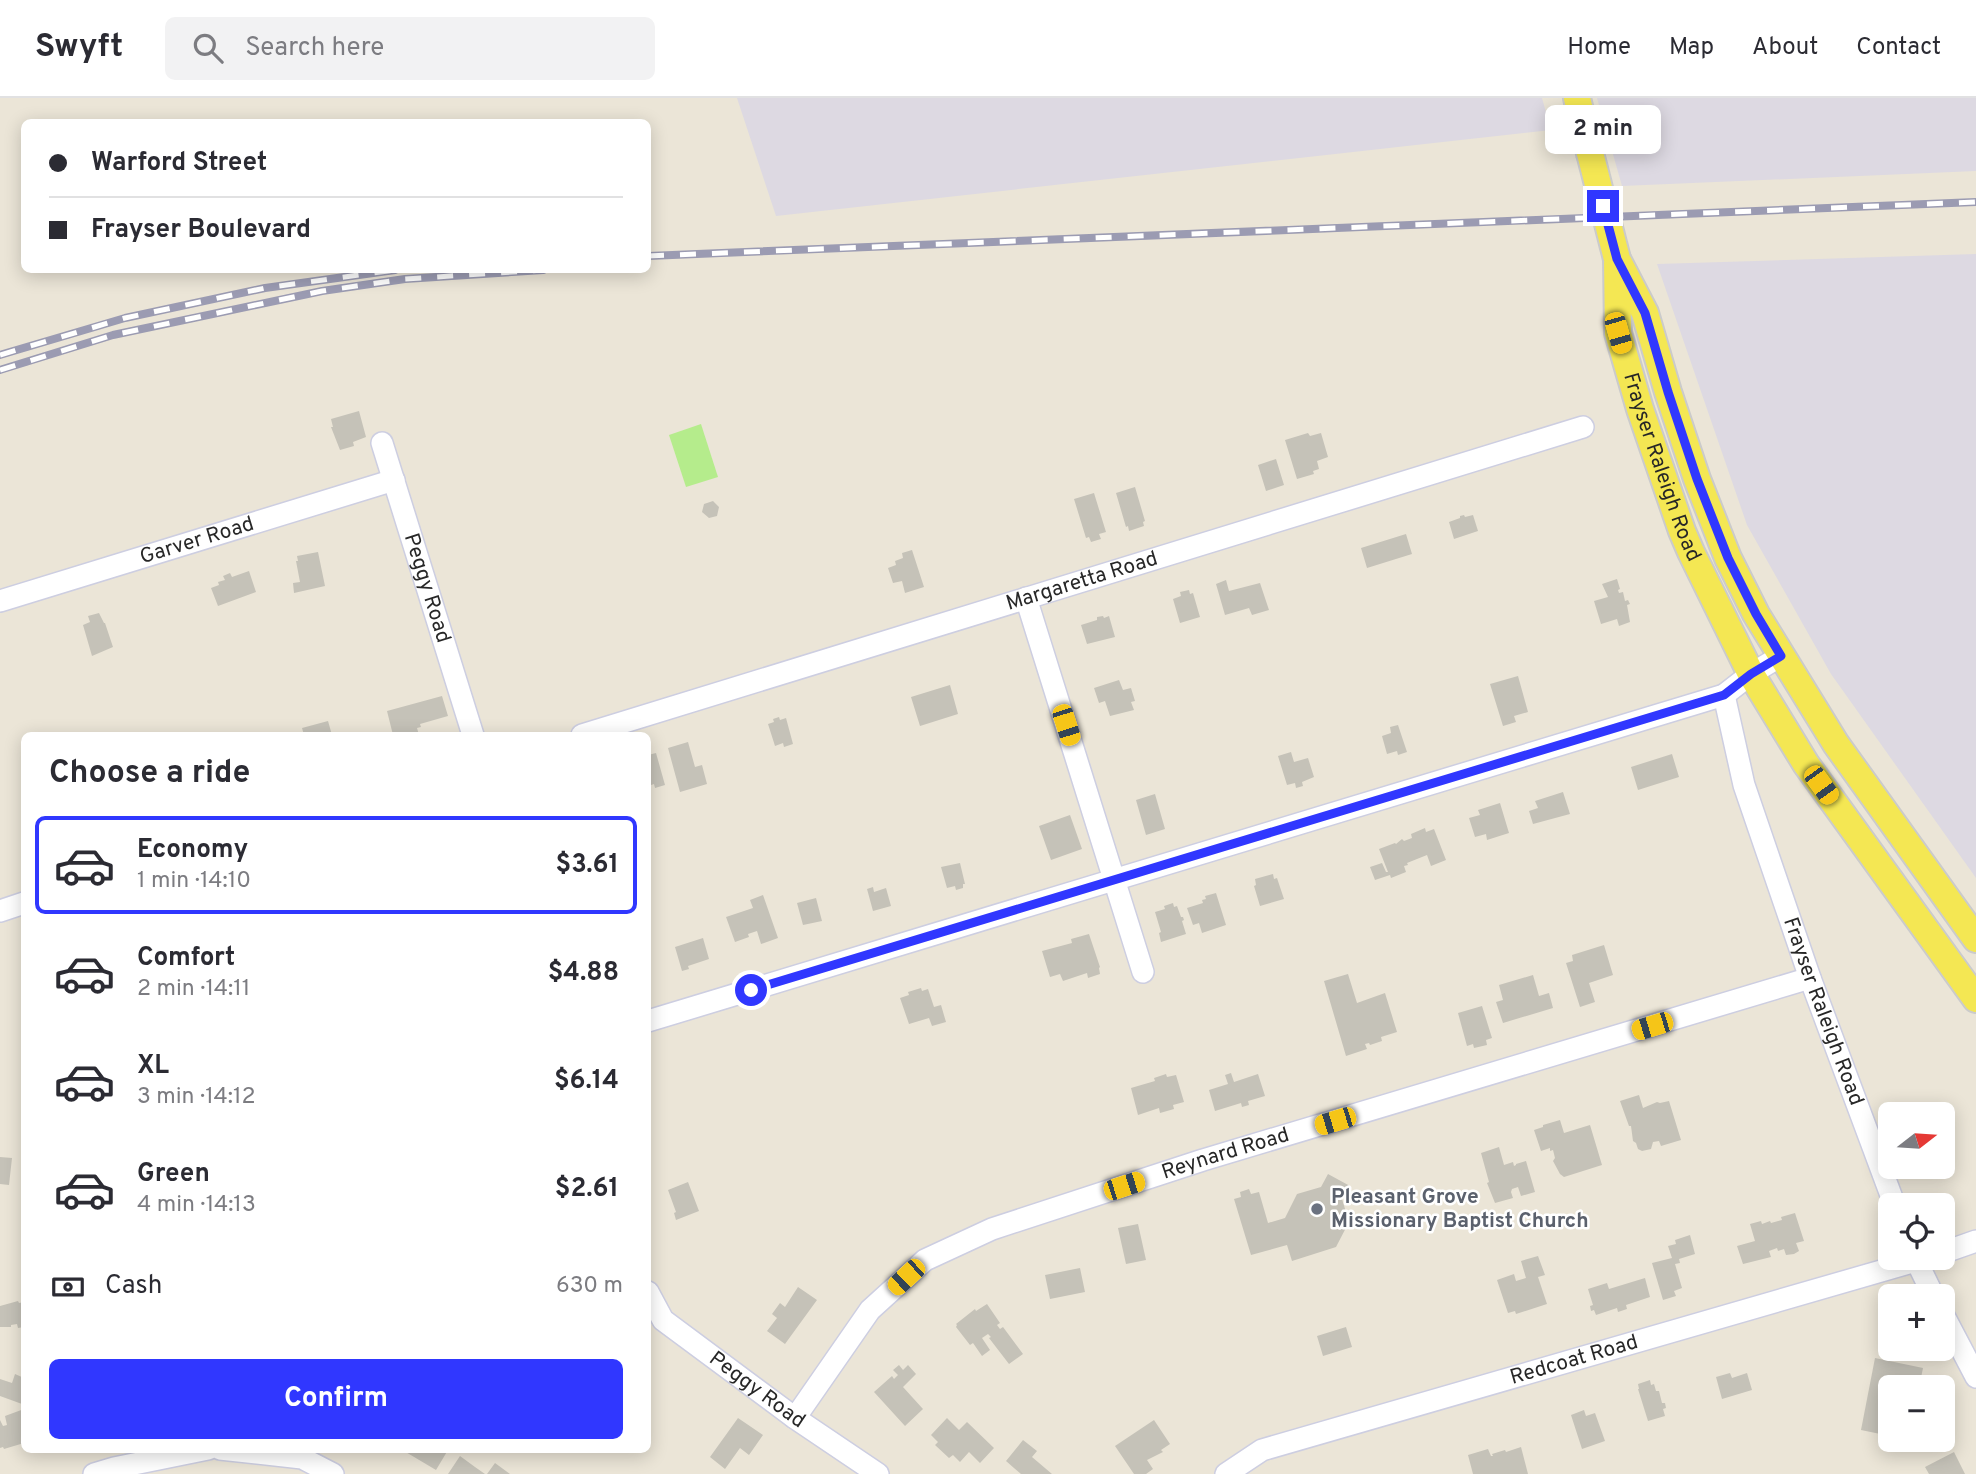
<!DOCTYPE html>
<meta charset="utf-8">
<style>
body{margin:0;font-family:Overpass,sans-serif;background:#f2f2f3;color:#2b2b33;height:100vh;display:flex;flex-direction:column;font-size:26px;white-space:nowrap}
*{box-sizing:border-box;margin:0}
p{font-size:23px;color:#7c7c81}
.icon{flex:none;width:38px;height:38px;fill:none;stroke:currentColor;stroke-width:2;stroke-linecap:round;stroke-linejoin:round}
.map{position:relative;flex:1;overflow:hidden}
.side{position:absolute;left:21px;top:634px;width:630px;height:721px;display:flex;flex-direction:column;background:#fff;border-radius:10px;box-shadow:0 4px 18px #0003}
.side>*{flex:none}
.hud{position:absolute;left:21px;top:21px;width:630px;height:154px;border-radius:10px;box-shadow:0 4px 18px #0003;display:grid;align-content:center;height:154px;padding:0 28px;background:#fff}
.needle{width:46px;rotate:73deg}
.fabs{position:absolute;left:1878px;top:1004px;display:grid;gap:14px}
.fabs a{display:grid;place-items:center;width:77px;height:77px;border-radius:10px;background:#fff;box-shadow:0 4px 18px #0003;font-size:35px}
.end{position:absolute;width:32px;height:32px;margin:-16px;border:9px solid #3037ff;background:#fff;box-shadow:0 0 0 4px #fff}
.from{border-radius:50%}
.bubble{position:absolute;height:49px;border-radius:10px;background:#fff;box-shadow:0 4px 18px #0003;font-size:23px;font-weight:700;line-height:49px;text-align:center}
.car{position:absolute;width:21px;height:42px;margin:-21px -10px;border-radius:9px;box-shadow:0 0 5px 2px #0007;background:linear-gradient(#f5c518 24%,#345 0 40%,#f5c518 0 76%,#345 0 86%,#f5c518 0)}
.hud b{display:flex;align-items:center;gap:24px;height:66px;font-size:26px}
.hud b+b{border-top:2px solid #e1e1e2}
.hud i{width:18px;height:18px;background:#2b2b33}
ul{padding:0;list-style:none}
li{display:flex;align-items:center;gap:21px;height:98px;margin:0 14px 10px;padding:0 14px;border:4px solid transparent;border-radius:10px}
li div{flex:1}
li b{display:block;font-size:26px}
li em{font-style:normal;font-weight:700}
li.selected{border-color:#3037ff}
li>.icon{width:63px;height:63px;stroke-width:1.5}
h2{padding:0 28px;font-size:32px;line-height:84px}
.pay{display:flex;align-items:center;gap:18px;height:77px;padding:0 28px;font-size:26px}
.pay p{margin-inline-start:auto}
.cta{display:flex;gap:14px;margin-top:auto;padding:14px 28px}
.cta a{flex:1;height:80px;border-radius:10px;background:#3037ff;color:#fff;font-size:28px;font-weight:700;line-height:80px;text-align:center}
header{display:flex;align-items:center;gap:42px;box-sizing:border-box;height:98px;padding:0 35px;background:#fff;border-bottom:2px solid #e1e1e2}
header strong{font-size:33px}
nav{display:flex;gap:38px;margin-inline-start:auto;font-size:24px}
.search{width:490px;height:63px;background:#f2f2f3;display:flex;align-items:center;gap:18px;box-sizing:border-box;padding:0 24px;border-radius:10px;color:#7c7c81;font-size:26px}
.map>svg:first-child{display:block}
.industrial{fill:#ddd9e2}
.pitch{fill:#b5ec8c}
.building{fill:#c5c2b8}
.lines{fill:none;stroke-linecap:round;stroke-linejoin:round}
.minor-casing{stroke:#cdcee1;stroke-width:24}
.major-casing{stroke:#cbcbcb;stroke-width:30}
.minor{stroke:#fff;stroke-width:21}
.major{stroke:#f4e753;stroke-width:26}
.rail-casing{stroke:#9b9bb2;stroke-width:8}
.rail{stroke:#fff;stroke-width:5;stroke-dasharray:16;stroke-linecap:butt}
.major-bridge-casing{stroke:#cbcbcb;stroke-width:30;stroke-linecap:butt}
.major-bridge{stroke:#f4e753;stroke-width:26}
.route{stroke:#3037ff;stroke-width:9}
.worship-dot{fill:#6b7280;stroke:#fff;stroke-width:2.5}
.labels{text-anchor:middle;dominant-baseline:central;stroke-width:5;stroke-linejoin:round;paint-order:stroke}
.street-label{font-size:21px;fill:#272727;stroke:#fff}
.worship-label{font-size:21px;font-weight:bold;fill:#5b616d;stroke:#fff;text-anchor:start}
</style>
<header>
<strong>Swyft</strong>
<div class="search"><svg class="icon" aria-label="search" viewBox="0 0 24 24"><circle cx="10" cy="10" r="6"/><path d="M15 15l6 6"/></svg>Search here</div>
<nav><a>Home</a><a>Map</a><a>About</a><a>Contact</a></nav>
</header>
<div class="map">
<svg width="1976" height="1376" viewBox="0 0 1976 1376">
<rect width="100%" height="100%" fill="#ebe5d7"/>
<path class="industrial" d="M737,0H1542L1551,32L776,118Z
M1597,0H1976V73L1622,88Z
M1976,156V780L1831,576L1747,427L1657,166Z"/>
<path class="pitch" d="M701,326L718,379L686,389L669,337Z"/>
<path class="building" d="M359,313L366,339L353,344L354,348L340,352L331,329H333L331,321Z
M1308,335L1310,338L1321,335L1328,359L1317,363L1319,371L1313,373L1314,376L1297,381L1285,342Z
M1276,361L1284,387L1266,393L1258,367Z
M1135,389L1145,423L1143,424L1144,428L1129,433L1128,428L1126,429L1116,395Z
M1094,395L1106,434L1099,436L1101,441L1091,444L1089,439L1086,440L1074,401Z
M713,403L719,409L717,418L709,420L702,414L704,406Z
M1464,417L1465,419L1473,417L1478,433L1454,441L1449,424L1460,420V418Z
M1406,436L1412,456L1367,470L1361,450Z
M912,452L924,489L905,495L902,483L893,485L888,470L896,467L895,463L903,460L902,455Z
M318,454L325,488L294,495L293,485L300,484L296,463H298L297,458Z
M249,473L256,494L218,508L211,490L219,487L218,484L225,482L223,478L230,475L232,479Z
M1617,481L1620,491L1618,492L1619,495L1623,494L1625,503L1628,502L1630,506L1627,507L1630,524L1619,528L1617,521L1601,526L1594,503L1608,499L1602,486Z
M1226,482L1229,493L1260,485L1269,512L1252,517L1249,510L1225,517L1216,486Z
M1189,492L1190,496L1193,495L1200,519L1180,525L1173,501L1181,498L1180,494Z
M99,515L104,525H105L113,549L92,558L83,527L90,524L88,518Z
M1103,518L1104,520L1109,518L1115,539L1087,546L1081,527L1097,522V519Z
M1518,578L1528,614L1514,618L1516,624L1503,628L1490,586Z
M1119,582L1123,592L1131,590L1135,603L1131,604L1134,612L1110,618L1105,603L1099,605L1094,590Z
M950,587L958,616L920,628L911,599Z
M442,598L448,618L420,626L421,629L417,630L419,637H393L387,613Z
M779,619L780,622L786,620L793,646L784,649L783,645L775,648L768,626L774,624L773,621Z
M328,623L332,637H304L302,630Z
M1398,627L1407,654L1398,657L1397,653L1387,656L1382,638L1391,635L1390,629Z
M688,644L695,669L702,667L707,686L680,694L668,650Z
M1291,654L1294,664L1308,660L1314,679L1302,684L1303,688L1296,690L1295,685L1287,687L1278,658Z
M656,655L665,687L655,690L654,686L648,688V657Z
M1672,656L1679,679L1638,692L1631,669Z
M1563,694L1570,716L1533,726L1529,713L1538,710L1535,703Z
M1155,696L1165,731L1146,737L1136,702Z
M1500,705L1509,735L1487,742L1486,736L1475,739L1469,720L1480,717L1478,712Z
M1070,717L1082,751L1051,762L1039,728Z
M1425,730L1426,734L1434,731L1446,762L1431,768L1427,757L1407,765L1408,767L1404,768L1406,774L1391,780L1390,777L1375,782L1370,769L1382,765L1386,774H1388L1379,751L1395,745L1396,746L1402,741L1404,743L1412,740L1411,736Z
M960,765L965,786H963V790L956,792L955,788L947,790L941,769Z
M1273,776L1274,781L1277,780L1284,801L1260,808L1254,788L1256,787L1255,781Z
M873,789L874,794L886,790L891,808L873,813L867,791Z
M1216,795L1226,827L1202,835L1199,825L1193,827L1187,810L1203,805L1202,802L1206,801L1205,798Z
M763,797L778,840L761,846L757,833L748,836L749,839L735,844L726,819L753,810L750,802Z
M816,800L822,823L803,827L797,805Z
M1173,805L1174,809L1177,808L1181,819H1183L1184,822L1182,823L1186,836L1161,844L1159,835L1161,834L1155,814L1165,811L1164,808Z
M1089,836L1100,869L1099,870L1100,876L1088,880L1087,875L1063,883L1060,876L1050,879L1042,853L1072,845L1071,841Z
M703,840L709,861L688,868L689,871L682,873L675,849Z
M1604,847L1613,877L1589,885L1595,904L1580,909L1566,865L1573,863L1572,857Z
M1348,876L1357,905L1385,895L1397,934L1381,939L1382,943L1370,947L1369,945L1365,946L1367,951L1346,958L1324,883Z
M1533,877L1539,898L1549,895L1553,910L1503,925L1496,904L1503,902L1499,887Z
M921,890L922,893L928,891L934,909L941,907L946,924L932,928L929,920L909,926L900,900L909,897L908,894Z
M1482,908L1492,940L1486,942L1487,947L1474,950L1473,946L1467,948L1458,915Z
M1231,975L1234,984L1258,976L1265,998L1248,1003L1249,1007L1242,1009L1241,1005L1215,1013L1209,992L1228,986L1225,977Z
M1166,976L1167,979L1176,977L1184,1004L1173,1007L1174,1011L1160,1015L1159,1010L1138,1017L1131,990L1155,983L1154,980Z
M1639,997L1643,1010L1657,1004L1660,1005L1669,1003L1681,1042L1661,1048L1659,1043L1653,1044L1651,1051L1642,1053L1638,1051L1636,1045L1633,1043L1631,1028H1629L1620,1003Z
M1560,1022L1564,1035L1590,1027L1602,1067L1564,1079L1560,1076L1553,1063L1555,1060L1553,1052L1550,1053V1050L1541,1053L1534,1032L1543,1029V1027Z
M1499,1049L1504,1067L1513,1064L1514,1068L1516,1067V1066L1526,1063L1535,1094L1521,1098L1518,1089L1512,1091L1511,1094L1513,1100L1495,1105L1487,1085L1489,1084L1481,1055Z
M0,1059L12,1060L9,1087L0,1086Z
M1328,1076L1350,1088L1342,1101L1349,1124L1336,1149L1292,1163L1287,1147L1251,1157L1234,1101L1241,1099L1240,1094L1249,1091L1251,1096L1259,1094L1268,1125L1285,1120L1297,1096L1321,1089Z
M688,1084L699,1113L676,1122L674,1115L676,1114L668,1092Z
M1795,1115L1804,1143L1796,1145L1799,1153L1794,1156L1786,1157L1784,1151L1778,1153L1777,1150L1769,1153L1771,1159L1743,1166L1737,1148L1755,1143L1750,1126L1761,1123L1762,1126L1770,1123L1771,1125L1782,1122L1781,1119Z
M1138,1126L1146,1162L1126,1166L1118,1130Z
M1690,1137L1695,1156L1679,1161L1680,1165L1675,1166L1682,1190L1674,1193L1676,1198L1663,1202L1652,1165L1672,1160L1668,1148L1676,1146L1675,1142Z
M1538,1158L1545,1177L1538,1179L1547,1206L1516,1216L1515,1213L1508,1215L1497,1182L1514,1176L1516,1183L1526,1180L1521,1163Z
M1080,1170L1085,1194L1050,1201L1045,1177Z
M1645,1180L1650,1199L1626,1207L1627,1211L1618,1214L1617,1210L1596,1217L1594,1212L1591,1213L1590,1208L1593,1207L1588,1191L1607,1185L1609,1191Z
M798,1189L817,1202L785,1246L767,1233L777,1220L772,1216L780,1205L785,1209Z
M18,1203L19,1205L24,1204V1229L18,1230L17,1226L11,1227V1229H0V1208Z
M987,1206L1000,1225L997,1227L1000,1231L1003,1229L1023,1256L1009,1266L989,1240L991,1239L988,1236L982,1240L990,1252L982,1258L973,1245L970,1247L956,1229L957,1227L956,1226L975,1211L976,1213Z
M1346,1229L1352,1249L1323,1258L1317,1238Z
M1875,1260L1923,1270L1919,1290H1890V1338L1861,1332Z
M899,1267L903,1272L908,1267L916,1276L903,1289L923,1311L905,1328L874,1294L892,1278L894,1281L898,1277L893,1272Z
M1730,1275L1732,1280L1747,1275L1752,1292L1722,1301L1716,1279Z
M15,1276L24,1280L21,1288L24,1289V1345L4,1351L3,1349L0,1350V1322L3,1328L7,1327L5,1318L24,1311L22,1306L0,1298V1281L12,1285Z
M1650,1282L1651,1287L1654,1286L1656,1293H1659L1662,1305H1665L1666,1310L1663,1311L1665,1318L1648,1323L1638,1291H1639L1638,1286Z
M1584,1312L1586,1318L1595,1315L1605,1343L1582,1351L1571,1317Z
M738,1320L763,1337L749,1357L740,1350L725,1371L710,1359Z
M947,1320L959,1332L967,1324L994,1350L980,1365L969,1354L960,1364L953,1357L949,1360L935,1347L938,1344L931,1337Z
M1154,1322L1170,1346L1161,1352L1163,1354L1147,1362L1153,1371L1146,1376H1134L1115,1348Z
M1023,1342L1037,1353L1032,1359L1052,1376H1021L1006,1363Z
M1521,1349L1528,1376H1473L1468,1357L1488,1351L1491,1358H1493L1492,1356L1505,1352L1506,1354Z
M396,1351H446L448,1352L436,1372L404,1353L403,1355Z
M1954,1354L1965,1376H1929L1925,1369Z
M460,1358L475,1369L485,1376H448Z
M495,1365L510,1376H487Z"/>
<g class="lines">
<g class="minor-casing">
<g id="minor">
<path id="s1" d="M382,345L473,637"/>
<path d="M1026,500L1143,874"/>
<path id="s2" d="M0,503L394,382"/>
<path id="s3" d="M1724,597L1744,687L1810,880L1895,1108"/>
<path id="s4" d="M582,637L1583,329"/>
<path d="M0,813L24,805"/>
<path d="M648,923L1724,597L1751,576L1781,558"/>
<path d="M1942,1155L1976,1143"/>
<path d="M1915,1160L1934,1199"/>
<path id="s5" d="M648,1194L663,1222L795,1320L878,1376"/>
<path d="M1942,1214L1976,1279"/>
<path id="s6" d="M795,1320L870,1212L925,1162L992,1131L1203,1062L1810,880"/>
<path d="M220,1351L302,1360L333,1376"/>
<path d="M94,1376L114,1370L208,1351"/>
<path id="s7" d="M1226,1376L1262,1352L1926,1160"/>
</g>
</g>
<g class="major-casing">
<g id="major">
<path d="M1577,0L1590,55"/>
<path id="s8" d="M1617,161L1618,235L1640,311L1682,433L1691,454L1751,576L1806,666L1976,901"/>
<path d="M1619,165L1645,215L1668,294L1697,381L1728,460L1756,516L1836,646L1976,841"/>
</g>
</g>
<use href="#minor" class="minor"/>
<use href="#major" class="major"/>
<g class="rail-casing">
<path id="rail" d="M648,158L1976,104
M0,257L125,220L265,190L395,172
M0,272L113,237L322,193L405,181L543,172"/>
</g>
<use href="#rail" class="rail"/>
<g class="major-bridge-casing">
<path id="major-bridge" d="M1590,55L1617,161"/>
</g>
<use href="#major-bridge" class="major-bridge"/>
</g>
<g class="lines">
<path class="route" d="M751,892L1724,597L1751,576L1781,558L1756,516L1728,460L1697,381L1668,294L1645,215L1617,161L1603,108"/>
</g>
<circle class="worship-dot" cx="1317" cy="1111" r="7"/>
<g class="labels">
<g class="street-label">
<text stroke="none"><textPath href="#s8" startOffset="215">Frayser Raleigh Road</textPath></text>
<text stroke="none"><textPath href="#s2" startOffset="206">Garver Road</textPath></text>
<text stroke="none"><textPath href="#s4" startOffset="523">Margaretta Road</textPath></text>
<text stroke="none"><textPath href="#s1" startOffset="152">Peggy Road</textPath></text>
<text stroke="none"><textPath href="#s3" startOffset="332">Frayser Raleigh Road</textPath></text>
<text stroke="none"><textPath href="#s6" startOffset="525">Reynard Road</textPath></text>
<text stroke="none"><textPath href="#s7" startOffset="368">Redcoat Road</textPath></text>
<text stroke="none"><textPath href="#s5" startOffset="149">Peggy Road</textPath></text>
</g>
<g class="worship-label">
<text x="1331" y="1099">Pleasant Grove<tspan x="1331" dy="24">Missionary Baptist Church</tspan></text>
</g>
</g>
</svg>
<div class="fabs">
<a><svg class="needle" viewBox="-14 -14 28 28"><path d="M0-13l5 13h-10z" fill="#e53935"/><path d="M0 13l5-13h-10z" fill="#7c7c81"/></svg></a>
<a><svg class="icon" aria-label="locate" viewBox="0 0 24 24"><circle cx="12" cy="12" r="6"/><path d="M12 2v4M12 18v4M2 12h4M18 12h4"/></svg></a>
<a>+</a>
<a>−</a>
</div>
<i class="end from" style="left:751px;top:892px"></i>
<i class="end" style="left:1603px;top:108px"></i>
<div class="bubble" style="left:1545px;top:7px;width:116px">2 min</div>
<i class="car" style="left:1618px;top:235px;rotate:164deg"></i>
<i class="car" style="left:1066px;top:627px;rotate:162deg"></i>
<i class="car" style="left:1821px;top:687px;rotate:144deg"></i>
<i class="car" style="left:1652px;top:928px;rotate:253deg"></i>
<i class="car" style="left:1335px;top:1023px;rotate:253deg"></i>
<i class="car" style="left:1124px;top:1088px;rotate:72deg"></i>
<i class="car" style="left:906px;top:1179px;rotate:227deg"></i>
<div class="hud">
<b><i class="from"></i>Warford Street</b>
<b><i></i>Frayser Boulevard</b>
</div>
<section class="side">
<h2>Choose a ride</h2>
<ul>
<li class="selected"><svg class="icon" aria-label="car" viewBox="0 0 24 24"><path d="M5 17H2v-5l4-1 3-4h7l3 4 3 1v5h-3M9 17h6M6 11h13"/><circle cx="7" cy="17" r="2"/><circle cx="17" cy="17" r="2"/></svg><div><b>Economy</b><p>1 min · 14:10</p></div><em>$3.61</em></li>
<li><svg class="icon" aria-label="car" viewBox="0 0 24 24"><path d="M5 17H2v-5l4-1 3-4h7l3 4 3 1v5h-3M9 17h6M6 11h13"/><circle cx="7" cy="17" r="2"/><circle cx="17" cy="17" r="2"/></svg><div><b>Comfort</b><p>2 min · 14:11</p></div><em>$4.88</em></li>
<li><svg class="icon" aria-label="car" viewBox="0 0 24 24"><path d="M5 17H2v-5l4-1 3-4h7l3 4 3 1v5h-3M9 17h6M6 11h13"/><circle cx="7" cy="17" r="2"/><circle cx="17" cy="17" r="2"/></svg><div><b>XL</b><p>3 min · 14:12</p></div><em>$6.14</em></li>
<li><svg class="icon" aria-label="car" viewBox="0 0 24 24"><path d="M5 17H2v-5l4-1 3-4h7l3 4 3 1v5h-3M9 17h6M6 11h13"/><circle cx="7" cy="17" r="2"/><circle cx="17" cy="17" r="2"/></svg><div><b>Green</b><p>4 min · 14:13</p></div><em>$2.61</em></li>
</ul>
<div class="pay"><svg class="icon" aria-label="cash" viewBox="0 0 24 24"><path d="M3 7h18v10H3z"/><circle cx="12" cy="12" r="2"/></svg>Cash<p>630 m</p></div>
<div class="cta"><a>Confirm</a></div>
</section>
</div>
